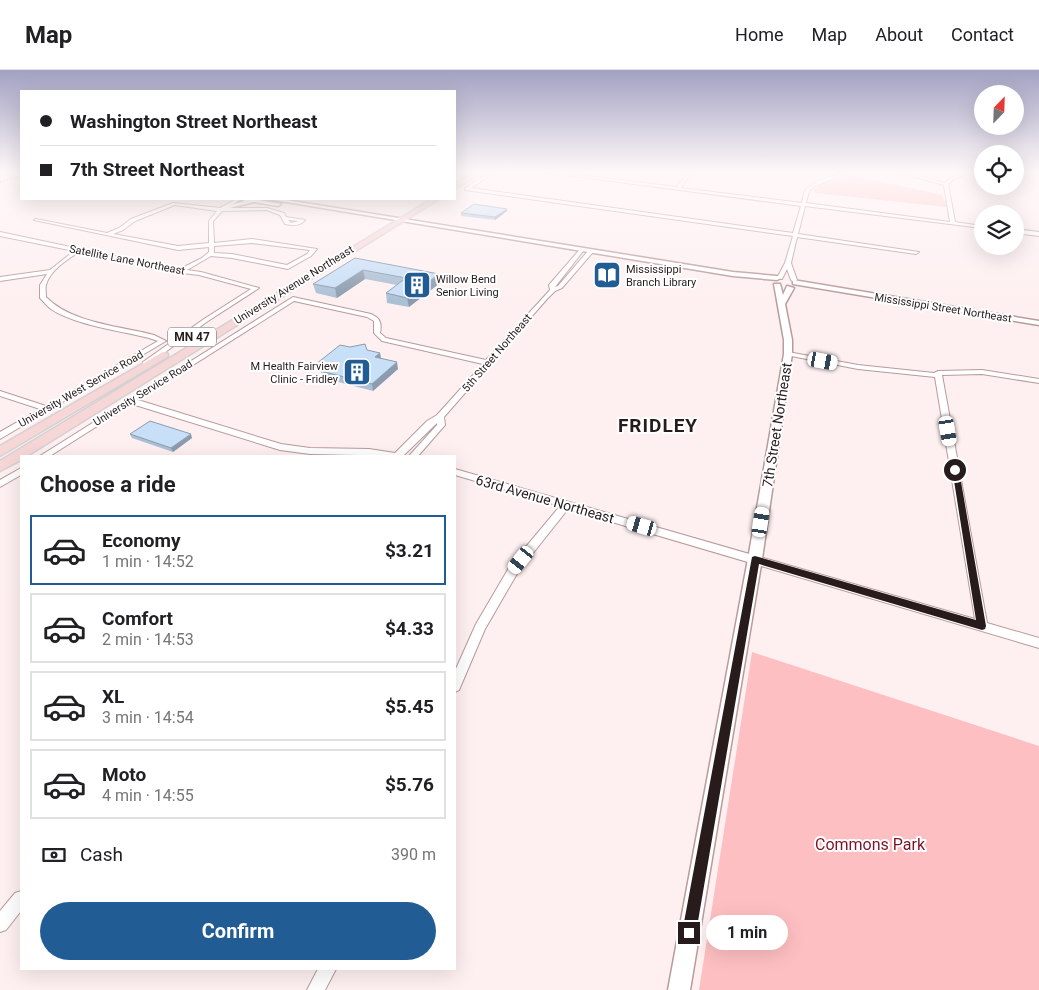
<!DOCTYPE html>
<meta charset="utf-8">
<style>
body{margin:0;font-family:Roboto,sans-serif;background:#f6f6f6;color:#202124;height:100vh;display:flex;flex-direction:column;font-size:19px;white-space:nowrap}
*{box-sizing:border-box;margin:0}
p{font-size:16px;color:#757577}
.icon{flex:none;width:28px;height:28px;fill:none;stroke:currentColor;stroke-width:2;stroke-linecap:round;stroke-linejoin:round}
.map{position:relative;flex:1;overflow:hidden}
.drawer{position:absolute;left:20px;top:385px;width:436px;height:515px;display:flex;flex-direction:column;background:#fff;border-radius:0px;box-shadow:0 5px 20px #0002}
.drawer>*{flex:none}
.top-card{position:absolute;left:20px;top:20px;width:436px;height:110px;border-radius:0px;box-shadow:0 5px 20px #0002;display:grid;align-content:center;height:110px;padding:0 20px;background:#fff}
.needle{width:32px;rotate:23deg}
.controls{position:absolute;left:974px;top:15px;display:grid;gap:10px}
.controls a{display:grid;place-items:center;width:50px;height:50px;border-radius:50%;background:#fff;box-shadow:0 5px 20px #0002;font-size:25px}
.end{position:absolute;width:22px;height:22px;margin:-11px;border:6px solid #271b1c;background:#fff;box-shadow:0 0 0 2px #fff}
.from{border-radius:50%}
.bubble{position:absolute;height:35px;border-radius:18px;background:#fff;box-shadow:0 5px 20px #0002;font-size:16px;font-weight:700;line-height:35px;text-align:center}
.car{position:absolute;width:15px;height:30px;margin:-15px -8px;border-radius:6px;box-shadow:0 0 4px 1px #0007;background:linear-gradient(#fff 24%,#345 0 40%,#fff 0 76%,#345 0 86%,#fff 0)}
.top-card b{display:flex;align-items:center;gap:18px;height:48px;font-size:19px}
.top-card b+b{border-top:1px solid #e0e0e0}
.top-card i{width:12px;height:12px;background:#202124}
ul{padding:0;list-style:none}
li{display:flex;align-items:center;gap:15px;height:70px;margin:0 10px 8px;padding:0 10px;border:2px solid #e0e0e0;border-radius:0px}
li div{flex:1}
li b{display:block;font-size:19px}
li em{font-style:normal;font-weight:700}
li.current{border-color:#215d94}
li>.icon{width:45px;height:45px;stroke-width:1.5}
h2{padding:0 20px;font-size:22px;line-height:60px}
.pay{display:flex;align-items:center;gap:12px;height:55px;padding:0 20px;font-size:19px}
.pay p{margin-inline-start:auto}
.primary-button{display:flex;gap:10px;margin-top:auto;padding:10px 20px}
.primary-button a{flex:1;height:58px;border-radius:30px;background:#215d94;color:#fff;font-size:20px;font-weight:700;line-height:58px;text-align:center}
header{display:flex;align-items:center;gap:30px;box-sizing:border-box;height:70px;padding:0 25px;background:#fff;border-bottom:1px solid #e0e0e0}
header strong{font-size:24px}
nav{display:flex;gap:28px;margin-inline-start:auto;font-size:18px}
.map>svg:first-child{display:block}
.green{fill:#febfc2}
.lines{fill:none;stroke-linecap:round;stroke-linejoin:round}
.minor-casing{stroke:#ba9a9b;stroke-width:2}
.tertiary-casing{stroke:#ba9a9b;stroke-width:3}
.primary-casing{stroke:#d4d1d2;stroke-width:3}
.minor{fill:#fff;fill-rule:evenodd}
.tertiary{fill:#fff;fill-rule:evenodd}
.primary{fill:#f7d6d7;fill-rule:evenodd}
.rail{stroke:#8f8283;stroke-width:2;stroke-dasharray:1 2.5;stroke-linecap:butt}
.wall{fill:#acc0d5}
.shaded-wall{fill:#8c9cae}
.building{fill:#c8dff8;stroke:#8c9cae}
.route{fill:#271b1c}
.labels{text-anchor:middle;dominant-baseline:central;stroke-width:4;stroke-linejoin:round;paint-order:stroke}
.far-street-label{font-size:11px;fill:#271b1c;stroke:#fff}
.far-poi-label{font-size:11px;fill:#271b1c;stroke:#fff;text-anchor:start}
.shield{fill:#fff;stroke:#685f60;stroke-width:1}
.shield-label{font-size:12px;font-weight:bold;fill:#271b1c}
.street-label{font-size:14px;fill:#271b1c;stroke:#fff}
.near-park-label{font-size:16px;fill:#7a1429;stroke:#fff}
.district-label{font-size:19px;font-weight:bold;letter-spacing:1px;fill:#271b1c;stroke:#fff}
</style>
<header>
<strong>Map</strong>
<nav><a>Home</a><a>Map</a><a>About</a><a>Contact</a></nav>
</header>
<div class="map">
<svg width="1039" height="920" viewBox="0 0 1039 920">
<rect width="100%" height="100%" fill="#fef0f1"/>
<path class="green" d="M850,105L942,125L947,137L815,123L814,120L821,115Z
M752,582L1039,676V920H699Z"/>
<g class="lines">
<g class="minor-casing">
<path id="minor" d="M490,102H495L471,118L793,163L801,136L543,102H556L677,117L688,102H692L681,118L802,133C803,129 803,124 805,121C810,112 840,102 850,102L815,116L809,121L806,133L950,152L944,115L897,102H904L945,113C953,106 961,102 971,102L954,109L948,114L955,152L982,156V158L805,136L798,164L919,182L916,184L797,167L791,193L797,210L794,212L791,210L787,199L782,209L777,208L785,193L793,166L465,120V118Z
M236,129H241L227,138H267L284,143L286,147L305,150C300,156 293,156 285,154L280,145L267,140L222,141L213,151L214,173L252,169L317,179L311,186L288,199L232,188L211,186L187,200L201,202L259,218L208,251L146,296H143V292L204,249L251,219L199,205L165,201L79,182C68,189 50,200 46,215C45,218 46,223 46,227C71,253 120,256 154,265L166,271L0,369V362L40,339L0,326V321L46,336L158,271L149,268C122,261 74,255 51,239C47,236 43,231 40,228V215L47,204L0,211V207L50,200L74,181L0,166V162L165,197L180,199L202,188L209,182V177L178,180L34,150L36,149L107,163L119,158L131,149L173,133L220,138ZM175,135L217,141L209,151V173L178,176L113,164L123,160L135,151ZM288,150L299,151L291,153ZM252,173L310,180L307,184L287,195L232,184L214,183V176Z
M1015,159L1039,162V166L1015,163Z
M581,178L584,180L555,217L558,216L588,181L593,182L562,218L555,221L547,229L444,347L445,355L418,386H409L437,355V353L403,386L310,384L280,380L132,334L50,386H40L293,227L371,244C380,248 382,253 380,263L386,268L486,290L550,220L549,215ZM294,231L367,247L374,251V263L382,271L483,294L437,345L427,351L395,383L369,379L310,378L281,374L138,330Z
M788,282L858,295L934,303L938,301L982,300L1039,309V313L982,304L942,305L987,553L1039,568V578L568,439L518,502L485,559L459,620L455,622V601L476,554L510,496L560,436L455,405V399L975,549L935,307L858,299L786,285V283Z
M21,398V405L0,417V410Z
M21,821V841L6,860L0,862V841L15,823Z
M318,899H336L325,920H307Z"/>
</g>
<g class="tertiary-casing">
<path id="tertiary" d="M240,129H253L281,134L278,136L254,132L225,139L222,137L245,131Z
M268,129H280L733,202L777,206L781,208L777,210L733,206Z
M793,210L1039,251V255L793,214Z
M774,214H780L783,225L787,216L794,218L785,234L792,270V284L762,489L690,920H668L748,489L784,284V270Z"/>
</g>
<g class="primary-casing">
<path id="primary" d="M475,102H483L455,119V114Z
M432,129H439L27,386H21V390L0,401V391Z
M163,282L167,283L168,285L167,287L0,386V376Z"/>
</g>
<use href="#minor" class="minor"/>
<use href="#tertiary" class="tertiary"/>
<use href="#primary" class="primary"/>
<path class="rail" d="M0,112L21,106"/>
</g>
<path class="wall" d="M507,141L495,150L461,146V143Z
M355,188L439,204L440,213L409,237L387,233L386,223L397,215L365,209L337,228L316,223L313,214Z
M350,277L380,283L381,288L398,299L373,321L323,308L321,302L318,301L316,294Z
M130,364L192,368L173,382L132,368Z"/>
<path class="shaded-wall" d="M507,139V141L495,150V147Z
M363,200L365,209L337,228L335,218Z
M439,204L440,213L409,237L407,228Z
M380,283L381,290L375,287Z
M397,292L398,299L373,321L372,314Z
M191,364L192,368L173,382L171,378Z"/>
<path class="building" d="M474,134L507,139L495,147L461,143Z
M355,188L439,204L407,228L386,223L406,208L363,200L335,218L313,214Z
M365,274L367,280L380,283L375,287L397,292L372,314L321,301L326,296L316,294L340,275L350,277Z
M150,351L191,364L171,378L130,364Z"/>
<linearGradient id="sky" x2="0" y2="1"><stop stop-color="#a2a1c2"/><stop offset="0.44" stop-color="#fff8f9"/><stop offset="1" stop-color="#fff8f9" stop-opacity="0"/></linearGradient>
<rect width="1039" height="231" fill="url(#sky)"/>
<path class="route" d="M952,398L959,400L986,556L985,559L982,560L759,494L696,863L694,868L689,870L684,868L682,863L752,487L755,486L976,550Z"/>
<defs>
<g id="library-square" transform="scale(1.4375)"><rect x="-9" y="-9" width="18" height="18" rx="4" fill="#215d94" stroke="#fff"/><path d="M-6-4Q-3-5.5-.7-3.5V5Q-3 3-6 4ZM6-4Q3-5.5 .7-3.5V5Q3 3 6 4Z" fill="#fff"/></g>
<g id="building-square" transform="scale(1.4375)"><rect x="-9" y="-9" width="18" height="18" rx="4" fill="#215d94" stroke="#fff"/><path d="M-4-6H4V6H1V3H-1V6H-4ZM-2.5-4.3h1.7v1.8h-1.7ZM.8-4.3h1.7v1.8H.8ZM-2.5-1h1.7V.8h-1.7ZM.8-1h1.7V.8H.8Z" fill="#fff"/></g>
</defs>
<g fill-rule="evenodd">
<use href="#library-square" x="607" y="205"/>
<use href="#building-square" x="417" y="215"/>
<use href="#building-square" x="357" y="302"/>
</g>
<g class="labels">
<g class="far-street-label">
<text transform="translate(127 190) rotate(11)">Satellite Lane Northeast</text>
<text transform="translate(294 215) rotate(-32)">University Avenue Northeast</text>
<text transform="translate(943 238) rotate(9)">Mississippi Street Northeast</text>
<text transform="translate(497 283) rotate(-49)">5th Street Northeast</text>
<text transform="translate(81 319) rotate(-30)">University West Service Road</text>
<text transform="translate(143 323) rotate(-32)">University Service Road</text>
</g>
<g class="far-poi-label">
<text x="626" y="199">Mississippi<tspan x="626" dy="13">Branch Library</tspan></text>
<text x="436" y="209">Willow Bend<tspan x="436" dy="13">Senior Living</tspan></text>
<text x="338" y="296" text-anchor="end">M Health Fairview<tspan x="338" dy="13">Clinic - Fridley</tspan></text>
</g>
<rect class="shield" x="168" y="257.5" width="48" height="19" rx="4"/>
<g class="shield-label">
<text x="192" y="267">MN 47</text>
</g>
<g class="street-label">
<text transform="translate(777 355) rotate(-81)">7th Street Northeast</text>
<text transform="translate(545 429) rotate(16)">63rd Avenue Northeast</text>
</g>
<g class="near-park-label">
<text x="870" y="774">Commons Park</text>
</g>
<g class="district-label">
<text x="658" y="355">FRIDLEY</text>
</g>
</g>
</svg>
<div class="controls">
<a><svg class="needle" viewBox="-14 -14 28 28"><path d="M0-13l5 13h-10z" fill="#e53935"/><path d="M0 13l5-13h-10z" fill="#757577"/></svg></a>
<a><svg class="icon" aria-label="locate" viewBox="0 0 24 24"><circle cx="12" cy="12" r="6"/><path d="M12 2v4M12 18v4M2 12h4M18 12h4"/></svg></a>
<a><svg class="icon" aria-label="layers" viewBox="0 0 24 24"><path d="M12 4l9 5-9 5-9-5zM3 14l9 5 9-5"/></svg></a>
</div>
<i class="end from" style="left:955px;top:400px"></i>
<i class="end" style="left:689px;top:863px"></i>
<div class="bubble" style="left:706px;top:845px;width:82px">1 min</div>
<i class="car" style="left:823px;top:291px;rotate:100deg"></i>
<i class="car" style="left:948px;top:361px;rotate:170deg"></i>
<i class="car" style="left:761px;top:452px;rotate:9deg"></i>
<i class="car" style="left:642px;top:456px;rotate:286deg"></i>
<i class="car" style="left:521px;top:490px;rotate:219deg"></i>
<div class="top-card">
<b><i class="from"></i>Washington Street Northeast</b>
<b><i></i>7th Street Northeast</b>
</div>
<section class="drawer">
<h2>Choose a ride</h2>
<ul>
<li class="current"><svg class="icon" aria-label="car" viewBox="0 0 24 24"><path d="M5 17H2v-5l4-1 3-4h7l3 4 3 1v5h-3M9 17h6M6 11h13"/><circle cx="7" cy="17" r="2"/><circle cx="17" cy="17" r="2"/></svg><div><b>Economy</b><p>1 min · 14:52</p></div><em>$3.21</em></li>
<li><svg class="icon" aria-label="car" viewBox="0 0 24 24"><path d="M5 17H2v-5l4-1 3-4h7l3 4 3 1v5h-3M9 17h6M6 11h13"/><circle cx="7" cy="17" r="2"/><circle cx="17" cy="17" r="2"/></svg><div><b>Comfort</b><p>2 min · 14:53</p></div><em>$4.33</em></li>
<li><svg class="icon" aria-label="car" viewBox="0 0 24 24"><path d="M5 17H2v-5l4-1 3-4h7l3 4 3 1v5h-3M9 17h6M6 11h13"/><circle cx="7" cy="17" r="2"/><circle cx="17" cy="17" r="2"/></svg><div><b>XL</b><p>3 min · 14:54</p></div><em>$5.45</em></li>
<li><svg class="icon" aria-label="car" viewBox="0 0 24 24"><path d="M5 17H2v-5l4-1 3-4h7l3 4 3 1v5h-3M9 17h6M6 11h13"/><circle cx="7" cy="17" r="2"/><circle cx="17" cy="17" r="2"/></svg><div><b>Moto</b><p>4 min · 14:55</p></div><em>$5.76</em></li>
</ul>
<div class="pay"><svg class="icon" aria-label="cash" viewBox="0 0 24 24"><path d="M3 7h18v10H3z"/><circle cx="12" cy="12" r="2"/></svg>Cash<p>390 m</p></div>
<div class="primary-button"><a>Confirm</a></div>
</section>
</div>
